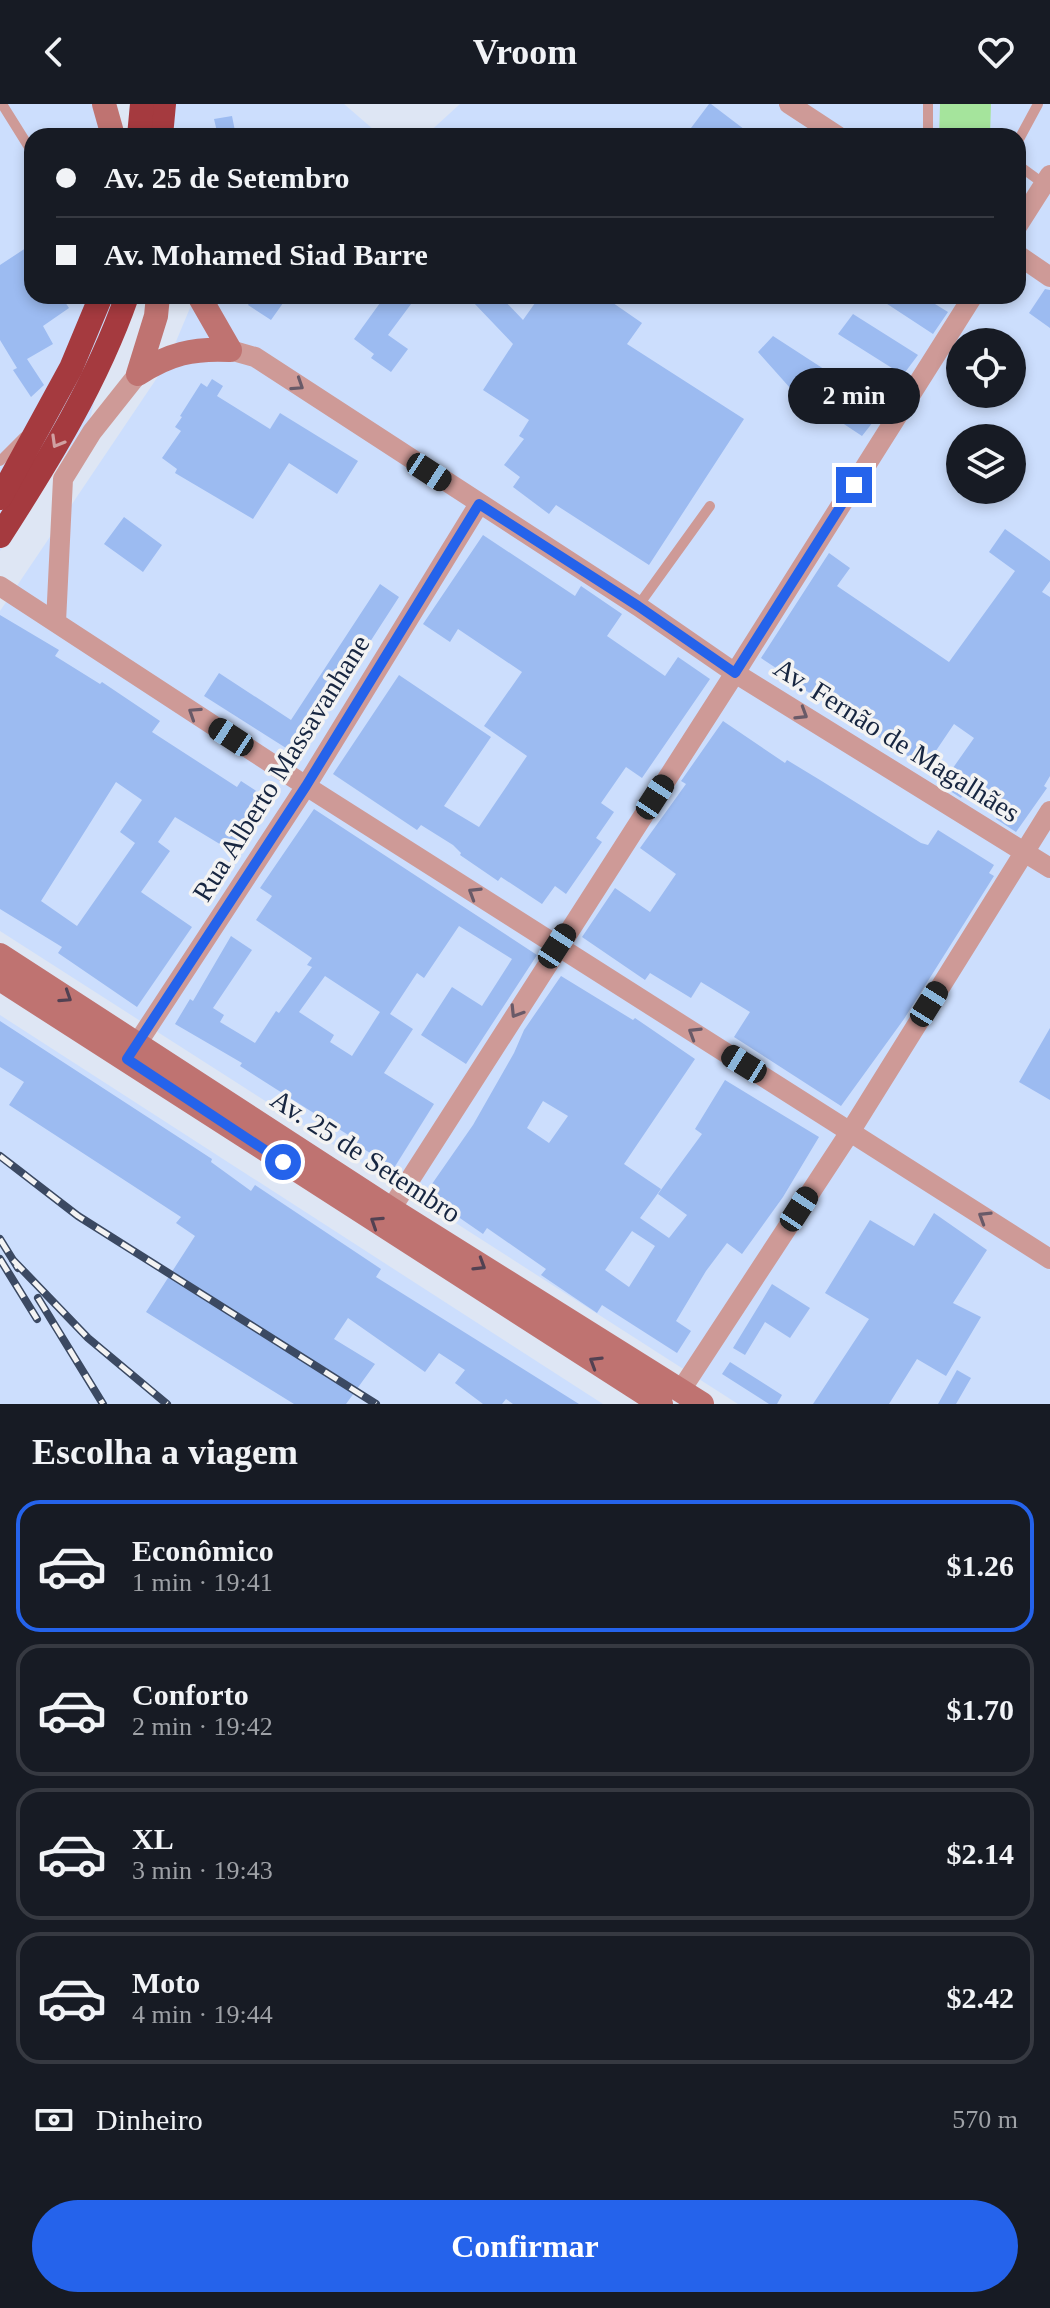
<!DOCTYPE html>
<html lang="pt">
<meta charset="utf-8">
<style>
body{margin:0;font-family:Georgia,serif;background:#242831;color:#f1f3f6;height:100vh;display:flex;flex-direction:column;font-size:30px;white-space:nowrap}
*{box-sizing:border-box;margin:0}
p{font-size:26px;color:#9ea1a6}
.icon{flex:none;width:44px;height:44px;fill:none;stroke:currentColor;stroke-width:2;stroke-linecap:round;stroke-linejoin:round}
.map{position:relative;height:1300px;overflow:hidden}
.sheet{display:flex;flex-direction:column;background:#171b24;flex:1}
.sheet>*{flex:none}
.banner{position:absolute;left:24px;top:24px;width:1002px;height:176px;border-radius:24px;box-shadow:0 4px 12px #0003;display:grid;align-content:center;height:176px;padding:0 32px;background:#171b24}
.controls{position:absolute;left:946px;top:224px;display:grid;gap:16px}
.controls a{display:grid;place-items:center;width:80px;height:80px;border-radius:50%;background:#171b24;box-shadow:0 4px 12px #0003;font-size:40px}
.end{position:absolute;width:36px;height:36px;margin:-18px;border:10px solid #2563eb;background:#fff;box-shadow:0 0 0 4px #fff}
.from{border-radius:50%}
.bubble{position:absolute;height:56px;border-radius:28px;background:#171b24;box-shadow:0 4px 12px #0003;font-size:26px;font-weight:700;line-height:56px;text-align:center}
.car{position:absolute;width:24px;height:48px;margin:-24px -12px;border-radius:10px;box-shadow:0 0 6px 2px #0007;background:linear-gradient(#222 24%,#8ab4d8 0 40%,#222 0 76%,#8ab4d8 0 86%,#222 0)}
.banner b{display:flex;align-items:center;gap:28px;height:76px;font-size:30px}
.banner b+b{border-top:2px solid #363941}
.banner i{width:20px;height:20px;background:#f1f3f6}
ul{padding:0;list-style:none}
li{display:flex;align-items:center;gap:24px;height:132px;margin:0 16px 12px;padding:0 16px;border:4px solid #363941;border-radius:24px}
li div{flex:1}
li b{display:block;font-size:30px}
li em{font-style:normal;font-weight:700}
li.active{border-color:#2563eb}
li>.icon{width:72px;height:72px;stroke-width:1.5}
h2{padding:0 32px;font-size:36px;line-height:96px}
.pay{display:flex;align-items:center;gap:20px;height:88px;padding:0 32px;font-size:30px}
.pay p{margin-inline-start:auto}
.button{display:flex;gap:16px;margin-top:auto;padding:16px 32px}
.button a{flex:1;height:92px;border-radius:48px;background:#2563eb;color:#fff;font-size:32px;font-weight:700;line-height:92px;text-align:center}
header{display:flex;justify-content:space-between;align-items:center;height:104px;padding:0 32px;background:#171b24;font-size:36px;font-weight:700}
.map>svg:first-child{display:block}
.built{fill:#ccdefd;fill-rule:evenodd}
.green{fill:#a5e49c}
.building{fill:#9cbbf1;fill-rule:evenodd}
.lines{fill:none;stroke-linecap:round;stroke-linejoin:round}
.lane{stroke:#ce9a97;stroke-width:10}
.street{stroke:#ce9a97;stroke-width:20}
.secondary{stroke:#bf7371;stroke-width:24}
.highway{stroke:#a53a3f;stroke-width:24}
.rail-casing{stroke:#3b4962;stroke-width:8}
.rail{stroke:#f3f3f3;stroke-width:5;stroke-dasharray:15;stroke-linecap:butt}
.highway-bridge{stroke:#a53a3f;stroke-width:24}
.oneway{stroke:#695a68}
.oneway2{stroke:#d0a0a2}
.oneway3{stroke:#524152}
.route{stroke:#2563eb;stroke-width:10}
.labels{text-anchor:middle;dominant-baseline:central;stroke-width:7;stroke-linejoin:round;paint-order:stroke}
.street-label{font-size:28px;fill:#172641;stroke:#f3f3f3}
</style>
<header><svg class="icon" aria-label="back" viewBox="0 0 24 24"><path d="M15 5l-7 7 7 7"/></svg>Vroom<svg class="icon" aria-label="heart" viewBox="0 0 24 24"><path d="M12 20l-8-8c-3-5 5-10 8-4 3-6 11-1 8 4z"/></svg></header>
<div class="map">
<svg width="1050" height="1300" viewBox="0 0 1050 1300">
<rect width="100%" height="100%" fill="#dee6f4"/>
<path class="built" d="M0,0H96L103,32H32V192H120L90,315L0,447Z
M170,0H344L381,32H176Z
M460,0H1050V1300H738L0,827V507L167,259L195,192H1018V32H425ZM960,238H1012V290H960ZM960,334H1012V386H960Z
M0,911L603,1300H0Z"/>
<path class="green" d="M940,0H991L990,32H939Z"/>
<path class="building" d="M709,0H711L753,32H685Z
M232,12L236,32H218L214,15Z
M32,140V192H61L69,204L43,222L53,240L27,255L44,281L31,293L13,266L17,264L0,236V161Z
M1045,185L1050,186V224L1029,209Z
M254,192H288L271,216L248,201Z
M385,192H417L388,231L408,245L391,268L371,254L374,250L354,235Z
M479,192H500L523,216L540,192L548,197L552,192H603L642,219L627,240L744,315L649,461L556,401L549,410L513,383L520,373L504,361L524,335L519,332L529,316L483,286L513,240L473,198Z
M875,192H922L948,208L933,230Z
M853,210L918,251L903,271L838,230Z
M773,232L884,304L862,332L791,285L758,248Z
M212,275L223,282L217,292L270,325L280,309L358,357L337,390L289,359L253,415L175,369L177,365L162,354L181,327L175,323L182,313L180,312L201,279L207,283Z
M124,413L162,441L143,468L104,440Z
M1005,425L1050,457V477L1042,488L1050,493V672L1044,682L1047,684L1016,728L996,715L999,710L965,687L961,694L941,681L974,634L954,620L925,663L780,570L782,568L761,554L829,449L850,464L837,482L949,558L1015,467L989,448Z
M483,431L575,492L581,482L622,510L607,532L665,572L678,553L710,575L642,674L626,663L601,699L614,708L596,734L602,738L566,790L555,782L542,800L501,773L498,777L460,751L461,749L453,741L421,721L417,726L333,670L399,571L491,633L444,702L479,723L527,652L484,622L522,568L458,525L450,538L423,520Z
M380,480L399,493L297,651L204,592L219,569L291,616Z
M0,511L59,546L55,552L100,580L102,578L160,617L152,628L237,683L241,677L267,694L233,748L175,713L158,738L170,747L141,788L192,823L137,903L58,849L62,843L0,805ZM116,678L142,696L120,728L135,739L77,822L41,797Z
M723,617L785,659L787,656L820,676L921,739L928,741L938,726L994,761L989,769L994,772L904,915L841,1002L734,933L750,908L701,878L691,894L650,869L645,876L582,833L615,784L650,808L676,770L640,744L686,680L681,677Z
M314,705L537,851L466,960L421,931L452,883L482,902L512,855L459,822L424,874L417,869L390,910L413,925L384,969L434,1000L394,1064L351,1037L353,1034L240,962L242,959L175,920L190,895L193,897L231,832L252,846L213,904L224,911L220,918L255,939L276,907L279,909L312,863L307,861L312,854L256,816L272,792L260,784ZM325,872L380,908L352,952L330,938L334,931L299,908Z
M561,872L633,916L635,914L695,955L624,1060L661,1085L640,1114L669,1134L687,1111L658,1090L702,1030L695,1025L725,976L819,1033L783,1093L742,1150L727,1139L706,1167L676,1217L691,1227L677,1249L602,1201L597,1209L541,1171L546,1165L487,1124L483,1130L425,1090L473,1021L514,949L524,926ZM543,997L568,1012L549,1039L527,1024ZM632,1127L655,1142L629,1183L605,1166Z
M0,917L212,1055L211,1058L251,1087L255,1081L381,1165L376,1173L579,1300H513L506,1295L502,1300H483L455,1279L465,1266L439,1249L425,1268L348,1214L334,1235L375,1260L346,1300H294L146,1208L195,1132L176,1119L181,1113L9,1001L24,978L0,963Z
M1050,924V996L1019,978Z
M934,1109L987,1146L953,1199L981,1213L946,1272L917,1255L889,1300H813L869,1215L825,1189L870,1116L914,1142Z
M772,1180L810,1204L790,1234L765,1218L745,1251L733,1244Z
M730,1258L782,1291L777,1300H769L722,1270Z
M957,1266L971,1274L956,1300H938Z"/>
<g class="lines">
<path class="lane" d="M2,0L32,48
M928,0V32
M1018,37L1038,0
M1018,61L1044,80
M0,357L24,333
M638,502L710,402"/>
<path class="street" d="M789,0L838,32
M1018,121L1050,71
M1018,151L1050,173
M230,246L255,253L638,502L735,569L1050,764
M0,482L306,682L1050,1155
M56,518L63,375L92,328L138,270
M129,952L306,682L479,400
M391,1105L735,569L973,192
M681,1286L850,1028L1050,707"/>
<path class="secondary" d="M104,0L113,32
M199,192L230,246
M138,270C169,250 193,244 230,246
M138,270L156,212L158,192
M0,851L391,1105L702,1300
M0,875L661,1300"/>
<path class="highway" d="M161,32L164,0
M0,432C49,356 97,278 127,192"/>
<g class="rail-casing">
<path id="rail" d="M0,1052L78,1112L376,1300
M0,1135L18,1164
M0,1155L37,1215
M13,1156L88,1234L167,1300
M38,1194L103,1300"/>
</g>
<use href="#rail" class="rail"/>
<path class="highway-bridge" d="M139,32L142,0
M0,394L71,264L101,192"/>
</g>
<defs><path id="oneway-chevron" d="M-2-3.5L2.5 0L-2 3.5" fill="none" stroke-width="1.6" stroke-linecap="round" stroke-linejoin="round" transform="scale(2)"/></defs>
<g class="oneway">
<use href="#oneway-chevron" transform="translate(298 281) rotate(33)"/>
<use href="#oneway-chevron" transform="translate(194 609) rotate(-147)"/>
<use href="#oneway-chevron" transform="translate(802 610) rotate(32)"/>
<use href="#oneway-chevron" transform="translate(474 789) rotate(-148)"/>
<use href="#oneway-chevron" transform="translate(516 908) rotate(122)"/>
<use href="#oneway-chevron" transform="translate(694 929) rotate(-148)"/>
<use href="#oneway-chevron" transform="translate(984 1113) rotate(-148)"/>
</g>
<use class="oneway2" href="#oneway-chevron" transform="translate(57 338) rotate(120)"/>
<g class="oneway3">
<use href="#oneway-chevron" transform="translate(66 893) rotate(33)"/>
<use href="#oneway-chevron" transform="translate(376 1118) rotate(-147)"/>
<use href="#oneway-chevron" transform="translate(480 1161) rotate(32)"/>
<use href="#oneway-chevron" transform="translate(595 1258) rotate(-148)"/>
</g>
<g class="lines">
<path class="route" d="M283,1058L127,955L306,682L479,400L638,502L735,569L854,381"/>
</g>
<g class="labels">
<g class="street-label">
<text transform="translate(897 636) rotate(32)">Av. Fernão de Magalhães</text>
<text transform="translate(281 664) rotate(-58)">Rua Alberto Massavanhane</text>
<text transform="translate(366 1052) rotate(33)">Av. 25 de Setembro</text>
</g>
</g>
</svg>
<div class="controls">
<a><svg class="icon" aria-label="locate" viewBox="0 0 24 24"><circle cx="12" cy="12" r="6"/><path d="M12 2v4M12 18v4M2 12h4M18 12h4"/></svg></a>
<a><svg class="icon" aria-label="layers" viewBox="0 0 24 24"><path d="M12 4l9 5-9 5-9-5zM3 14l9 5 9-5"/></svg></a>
</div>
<i class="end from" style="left:283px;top:1058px"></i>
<i class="end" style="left:854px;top:381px"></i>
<div class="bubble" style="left:788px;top:264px;width:132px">2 min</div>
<i class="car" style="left:429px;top:368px;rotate:123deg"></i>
<i class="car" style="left:231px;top:633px;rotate:303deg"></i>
<i class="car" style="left:655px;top:693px;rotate:33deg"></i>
<i class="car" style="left:557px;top:842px;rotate:33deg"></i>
<i class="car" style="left:929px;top:900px;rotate:32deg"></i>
<i class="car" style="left:744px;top:960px;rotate:302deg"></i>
<i class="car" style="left:799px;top:1105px;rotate:33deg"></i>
<div class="banner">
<b><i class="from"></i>Av. 25 de Setembro</b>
<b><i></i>Av. Mohamed Siad Barre</b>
</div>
</div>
<section class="sheet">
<h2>Escolha a viagem</h2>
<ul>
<li class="active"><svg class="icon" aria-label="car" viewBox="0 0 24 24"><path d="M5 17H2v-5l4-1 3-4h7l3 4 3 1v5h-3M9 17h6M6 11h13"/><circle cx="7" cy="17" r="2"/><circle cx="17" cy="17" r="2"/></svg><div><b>Econômico</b><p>1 min · 19:41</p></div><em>$1.26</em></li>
<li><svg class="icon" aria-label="car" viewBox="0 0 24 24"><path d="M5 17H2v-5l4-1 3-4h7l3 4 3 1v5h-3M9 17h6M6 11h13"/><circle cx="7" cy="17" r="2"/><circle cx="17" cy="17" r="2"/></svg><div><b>Conforto</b><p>2 min · 19:42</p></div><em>$1.70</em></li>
<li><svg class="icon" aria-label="car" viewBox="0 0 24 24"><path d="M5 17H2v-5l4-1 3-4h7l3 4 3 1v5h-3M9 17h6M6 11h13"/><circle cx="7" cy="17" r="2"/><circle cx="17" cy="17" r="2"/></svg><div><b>XL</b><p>3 min · 19:43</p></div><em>$2.14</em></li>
<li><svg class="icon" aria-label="car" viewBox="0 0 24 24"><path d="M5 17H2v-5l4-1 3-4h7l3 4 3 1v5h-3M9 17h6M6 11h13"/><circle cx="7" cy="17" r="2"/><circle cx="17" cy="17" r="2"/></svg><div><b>Moto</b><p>4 min · 19:44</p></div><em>$2.42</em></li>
</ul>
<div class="pay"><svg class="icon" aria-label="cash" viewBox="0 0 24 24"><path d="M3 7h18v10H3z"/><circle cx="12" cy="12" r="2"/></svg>Dinheiro<p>570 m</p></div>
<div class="button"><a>Confirmar</a></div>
</section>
